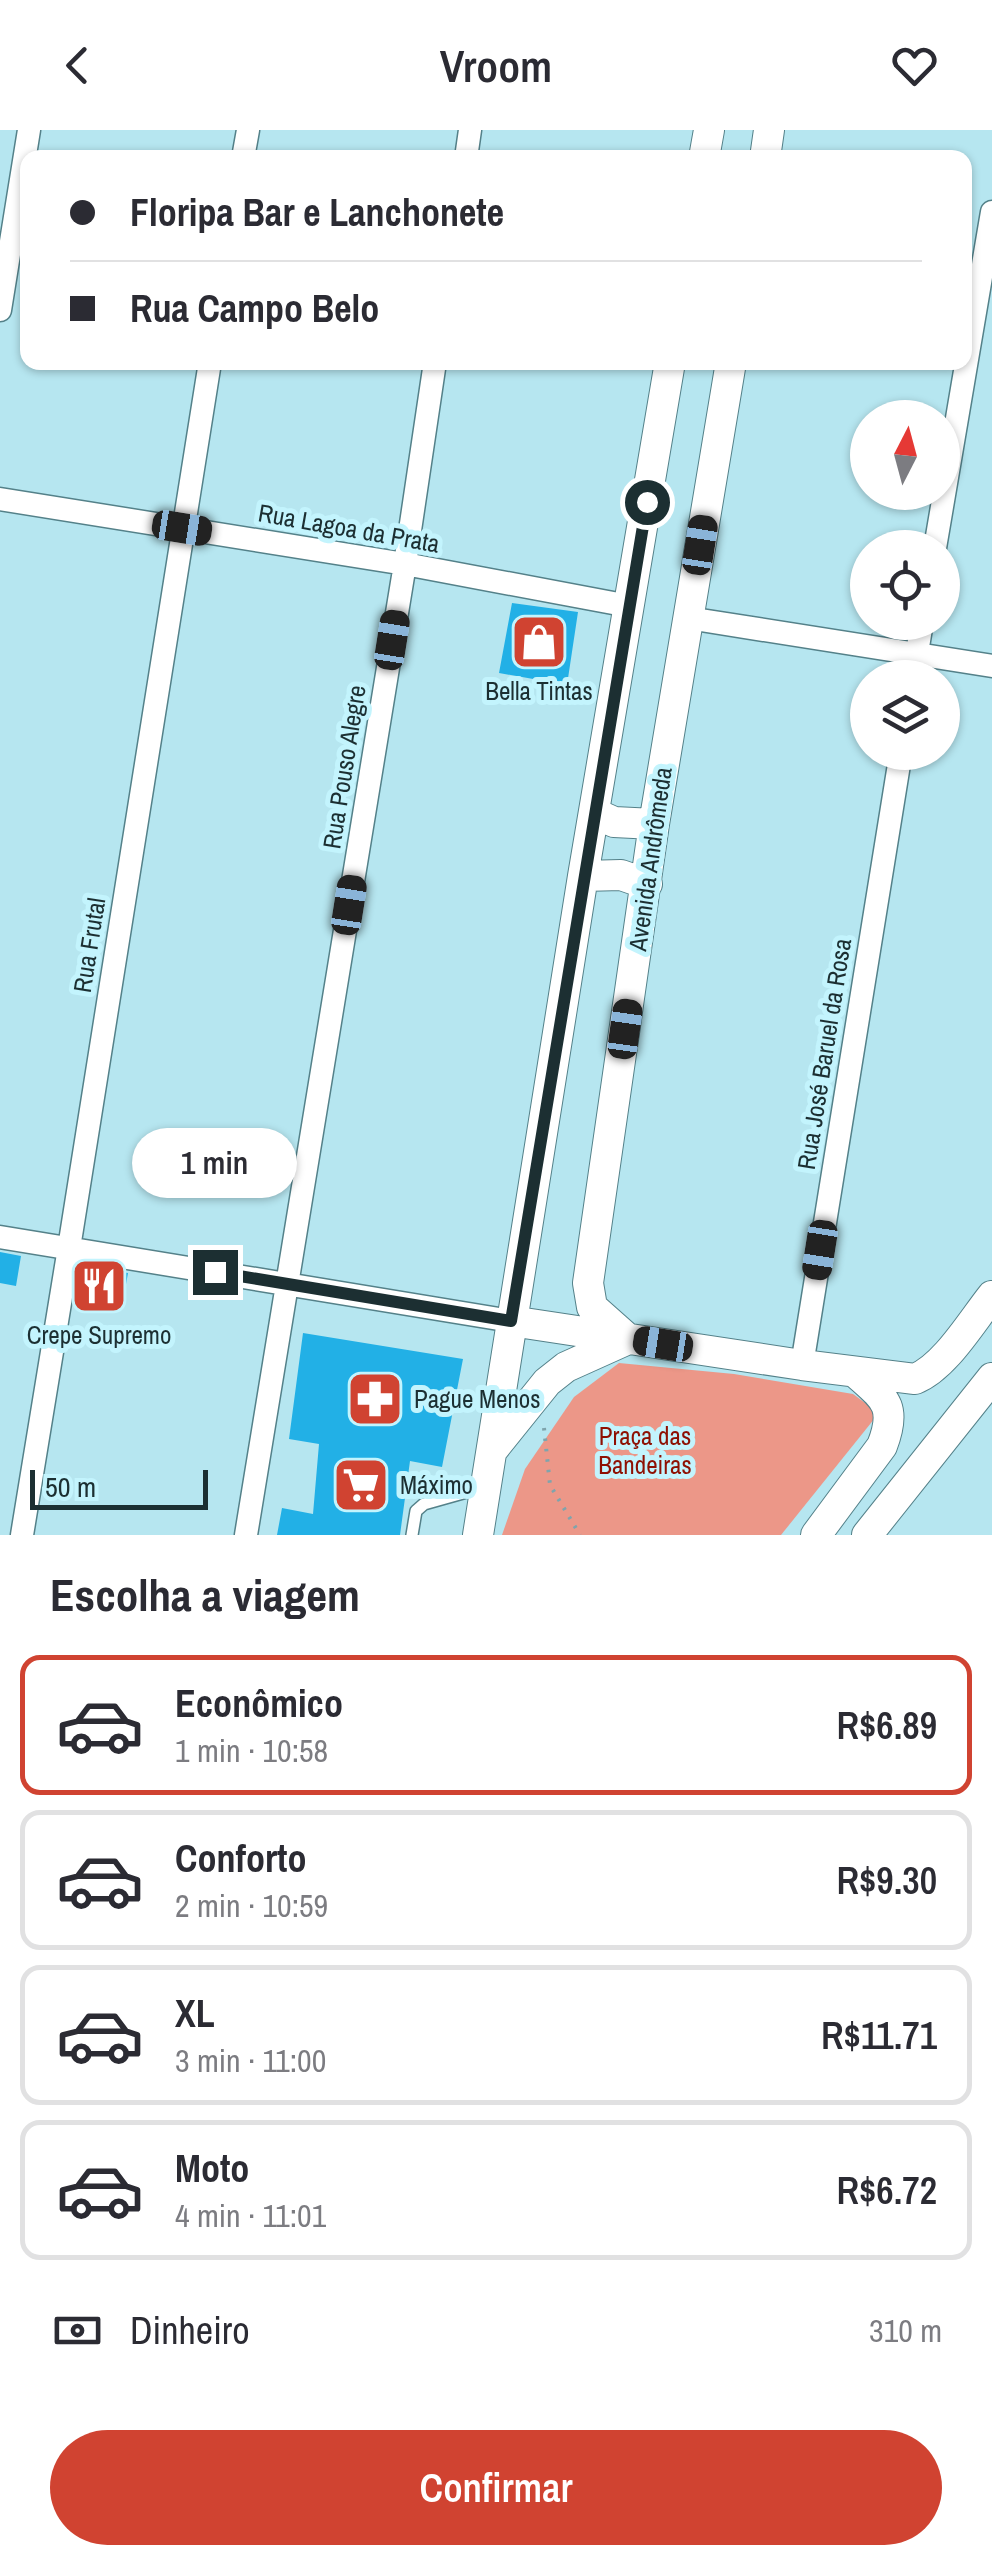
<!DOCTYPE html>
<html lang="pt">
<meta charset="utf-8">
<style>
body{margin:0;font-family:"Archivo Narrow",sans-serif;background:#f2f2f3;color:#2b2b33;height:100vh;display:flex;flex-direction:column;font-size:38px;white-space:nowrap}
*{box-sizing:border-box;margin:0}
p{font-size:32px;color:#7c7c81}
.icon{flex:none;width:55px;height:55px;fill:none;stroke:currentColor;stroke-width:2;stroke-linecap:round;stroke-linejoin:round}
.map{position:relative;height:1405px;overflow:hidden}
.side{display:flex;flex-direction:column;background:#fff;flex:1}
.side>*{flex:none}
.top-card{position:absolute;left:20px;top:20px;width:952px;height:220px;border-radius:20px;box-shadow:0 2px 8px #0004;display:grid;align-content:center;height:220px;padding:0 50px;background:#fff}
.needle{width:65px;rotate:6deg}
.controls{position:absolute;left:850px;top:270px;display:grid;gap:20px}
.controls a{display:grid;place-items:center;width:110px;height:110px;border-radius:50%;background:#fff;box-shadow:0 2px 8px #0004;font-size:50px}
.scale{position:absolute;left:30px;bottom:25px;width:178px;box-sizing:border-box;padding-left:10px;border:5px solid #1c2f32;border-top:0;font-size:28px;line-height:35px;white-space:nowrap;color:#1c2f32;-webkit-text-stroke:8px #c3f4fd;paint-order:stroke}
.end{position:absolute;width:45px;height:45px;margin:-22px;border:12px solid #1c2f32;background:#fff;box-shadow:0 0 0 5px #fff}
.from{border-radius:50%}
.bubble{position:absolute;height:70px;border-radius:35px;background:#fff;box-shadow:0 2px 8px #0004;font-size:32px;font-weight:600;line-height:70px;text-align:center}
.car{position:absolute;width:30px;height:60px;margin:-30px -15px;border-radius:12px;box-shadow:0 0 8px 2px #0007;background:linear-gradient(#222 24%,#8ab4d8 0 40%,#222 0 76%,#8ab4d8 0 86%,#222 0)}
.top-card b{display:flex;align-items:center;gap:35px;height:95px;font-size:38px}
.top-card b+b{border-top:2px solid #e1e1e2}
.top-card i{width:25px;height:25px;background:#2b2b33}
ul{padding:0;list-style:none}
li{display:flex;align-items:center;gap:30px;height:140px;margin:0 20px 15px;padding:0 30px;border:5px solid #e1e1e2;border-radius:20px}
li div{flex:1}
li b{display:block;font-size:38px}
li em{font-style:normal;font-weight:600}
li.on{border-color:#d04331}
li>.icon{width:90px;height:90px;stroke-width:1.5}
h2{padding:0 50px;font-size:45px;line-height:120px}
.pay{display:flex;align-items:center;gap:25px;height:110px;padding:0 50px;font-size:38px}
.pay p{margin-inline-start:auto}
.button{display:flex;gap:20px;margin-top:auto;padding:20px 50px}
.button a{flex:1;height:115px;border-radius:60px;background:#d04331;color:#fff;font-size:40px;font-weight:600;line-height:115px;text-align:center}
header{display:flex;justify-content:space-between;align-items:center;height:130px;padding:0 50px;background:#fff;font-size:45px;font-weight:600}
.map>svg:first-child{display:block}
.green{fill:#ec9788}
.building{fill:#22b0e6}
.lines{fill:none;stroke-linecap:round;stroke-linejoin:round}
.lane-casing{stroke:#548189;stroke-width:14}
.street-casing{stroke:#548189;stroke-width:25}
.secondary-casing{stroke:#548189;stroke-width:32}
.path{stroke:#7fa4ac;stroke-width:4;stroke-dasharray:2.5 8;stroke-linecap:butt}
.lane{stroke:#fff;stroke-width:11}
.street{stroke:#fff;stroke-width:22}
.secondary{stroke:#fff;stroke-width:30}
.route{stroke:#1c2f32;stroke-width:12}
.labels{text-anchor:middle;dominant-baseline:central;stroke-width:10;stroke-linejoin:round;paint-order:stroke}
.street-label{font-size:25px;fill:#1c2f32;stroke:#c3f4fd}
.poi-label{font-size:25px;fill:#1c2f32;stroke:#c3f4fd}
.park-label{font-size:25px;fill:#8e1003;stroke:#c3f4fd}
</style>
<header><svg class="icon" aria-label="back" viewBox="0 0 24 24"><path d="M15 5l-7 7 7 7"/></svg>Vroom<svg class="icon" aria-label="heart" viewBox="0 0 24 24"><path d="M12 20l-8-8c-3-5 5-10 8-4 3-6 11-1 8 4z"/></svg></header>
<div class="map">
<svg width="992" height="1405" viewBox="0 0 992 1405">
<rect width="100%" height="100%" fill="#b6e6f0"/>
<path class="green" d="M619,1233L734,1244L853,1264L879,1283L781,1405H502L525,1339L574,1267Z"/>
<path class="building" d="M512,473L578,482L567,555L499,543Z
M0,1122L21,1126L16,1156L0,1153Z
M75,1134L128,1143L122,1177L70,1169Z
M303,1203L463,1229L442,1337L410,1331L400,1405H277L282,1378L313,1384L319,1314L289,1309Z"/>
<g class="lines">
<g class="lane-casing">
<path id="lane" d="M412,1405L416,1381L424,1374L481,1358"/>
</g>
<g class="street-casing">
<path id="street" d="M243,28L248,0
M466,28L470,0
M0,180L29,0
M0,369L405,434L629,476
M935,418L992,82
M688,488L992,536
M913,548L922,492
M0,1107L511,1191
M802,1235L901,622
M22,1405L69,1118L210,232
M246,1405L405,434L435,232"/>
</g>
<g class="secondary-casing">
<path id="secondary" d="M704,28L709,0
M765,28L769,0
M594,683L614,692L654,694
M583,746L621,745L647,754
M511,1191L802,1235L915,1249C945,1237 972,1191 992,1166
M628,1209L592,1177L588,1153L654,694L731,232
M494,1318L547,1252L566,1237L626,1210
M478,1405L583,746L670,232
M816,1405L882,1316C898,1275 884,1268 855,1242
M867,1405L992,1248"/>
</g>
<path class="path" d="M544,1298L550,1355L580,1405"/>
<use href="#lane" class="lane"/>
<use href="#street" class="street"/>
<use href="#secondary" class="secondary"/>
</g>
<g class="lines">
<path class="route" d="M215,1142L511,1191L647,372"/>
</g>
<defs>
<g id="shop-square" transform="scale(2.875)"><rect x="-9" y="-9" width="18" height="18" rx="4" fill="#d04331" stroke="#c3f4fd"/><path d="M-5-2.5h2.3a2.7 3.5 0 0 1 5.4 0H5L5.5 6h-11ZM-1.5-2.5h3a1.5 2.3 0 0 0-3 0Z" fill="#fff"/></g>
<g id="restaurant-square" transform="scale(2.875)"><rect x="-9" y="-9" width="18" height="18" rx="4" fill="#d04331" stroke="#c3f4fd"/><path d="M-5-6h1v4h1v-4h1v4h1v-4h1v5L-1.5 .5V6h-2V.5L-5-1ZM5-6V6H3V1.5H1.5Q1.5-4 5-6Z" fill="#fff"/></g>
<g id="pharmacy-square" transform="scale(2.875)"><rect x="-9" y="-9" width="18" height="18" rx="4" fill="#d04331" stroke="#c3f4fd"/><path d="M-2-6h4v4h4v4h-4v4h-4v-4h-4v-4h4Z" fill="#fff"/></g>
<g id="supermarket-square" transform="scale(2.875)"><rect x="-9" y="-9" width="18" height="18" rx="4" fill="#d04331" stroke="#c3f4fd"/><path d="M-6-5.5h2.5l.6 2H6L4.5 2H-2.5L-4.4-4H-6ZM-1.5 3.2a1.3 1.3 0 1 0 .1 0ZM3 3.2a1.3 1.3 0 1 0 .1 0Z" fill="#fff"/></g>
</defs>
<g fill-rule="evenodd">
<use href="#shop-square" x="539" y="512"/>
<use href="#restaurant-square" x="99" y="1156"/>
<use href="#pharmacy-square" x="375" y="1269"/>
<use href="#supermarket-square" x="361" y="1355"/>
</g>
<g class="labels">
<g class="street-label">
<text transform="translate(349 398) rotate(10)">Rua Lagoa da Prata</text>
<text transform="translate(344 637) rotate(-81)">Rua Pouso Alegre</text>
<text transform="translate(650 729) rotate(-82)">Avenida Andrômeda</text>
<text transform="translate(89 815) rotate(-81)">Rua Frutal</text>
<text transform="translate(824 924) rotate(-81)">Rua José Baruel da Rosa</text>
</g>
<g class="poi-label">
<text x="539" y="561">Bella Tintas</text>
<text x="99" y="1205">Crepe Supremo</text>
<text x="414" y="1269" text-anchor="start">Pague Menos</text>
<text x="400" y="1355" text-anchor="start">Máximo</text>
</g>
<g class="park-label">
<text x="645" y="1306">Praça das<tspan x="645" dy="29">Bandeiras</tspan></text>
</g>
</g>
</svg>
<div class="controls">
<a><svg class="needle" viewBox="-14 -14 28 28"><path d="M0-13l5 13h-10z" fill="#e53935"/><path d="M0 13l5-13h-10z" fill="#7c7c81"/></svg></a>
<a><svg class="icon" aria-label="locate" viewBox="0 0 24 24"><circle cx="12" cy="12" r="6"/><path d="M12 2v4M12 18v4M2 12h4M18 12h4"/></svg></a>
<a><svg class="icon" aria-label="layers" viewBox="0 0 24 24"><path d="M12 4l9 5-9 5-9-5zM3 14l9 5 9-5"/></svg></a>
</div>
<div class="scale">50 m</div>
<i class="end from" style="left:647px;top:372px"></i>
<i class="end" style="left:215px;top:1142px"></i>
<div class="bubble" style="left:132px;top:998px;width:165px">1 min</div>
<i class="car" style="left:182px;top:398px;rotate:99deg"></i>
<i class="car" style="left:700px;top:415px;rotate:9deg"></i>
<i class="car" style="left:392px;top:510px;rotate:9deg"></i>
<i class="car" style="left:349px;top:775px;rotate:9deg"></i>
<i class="car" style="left:625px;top:899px;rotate:8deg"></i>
<i class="car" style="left:820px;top:1120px;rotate:189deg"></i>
<i class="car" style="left:663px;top:1214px;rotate:279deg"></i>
<div class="top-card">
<b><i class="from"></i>Floripa Bar e Lanchonete</b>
<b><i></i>Rua Campo Belo</b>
</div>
</div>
<section class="side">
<h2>Escolha a viagem</h2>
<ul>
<li class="on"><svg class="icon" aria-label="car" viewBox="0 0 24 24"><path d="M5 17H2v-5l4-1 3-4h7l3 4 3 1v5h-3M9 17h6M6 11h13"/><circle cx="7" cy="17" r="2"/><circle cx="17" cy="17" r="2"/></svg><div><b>Econômico</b><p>1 min · 10:58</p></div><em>R$6.89</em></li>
<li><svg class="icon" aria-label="car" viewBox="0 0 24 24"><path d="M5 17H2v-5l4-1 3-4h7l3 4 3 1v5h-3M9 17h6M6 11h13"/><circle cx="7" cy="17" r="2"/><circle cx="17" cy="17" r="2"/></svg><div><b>Conforto</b><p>2 min · 10:59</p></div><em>R$9.30</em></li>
<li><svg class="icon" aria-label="car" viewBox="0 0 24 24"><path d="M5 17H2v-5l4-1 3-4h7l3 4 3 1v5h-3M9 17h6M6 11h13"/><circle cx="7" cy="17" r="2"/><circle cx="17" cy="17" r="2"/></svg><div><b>XL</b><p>3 min · 11:00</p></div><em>R$11.71</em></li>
<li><svg class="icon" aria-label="car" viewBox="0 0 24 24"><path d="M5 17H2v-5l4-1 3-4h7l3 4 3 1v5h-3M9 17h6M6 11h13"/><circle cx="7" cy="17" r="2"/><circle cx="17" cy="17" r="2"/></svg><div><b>Moto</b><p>4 min · 11:01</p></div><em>R$6.72</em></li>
</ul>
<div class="pay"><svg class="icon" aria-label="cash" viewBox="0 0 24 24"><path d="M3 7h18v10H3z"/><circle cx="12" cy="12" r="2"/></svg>Dinheiro<p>310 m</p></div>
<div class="button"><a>Confirmar</a></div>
</section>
